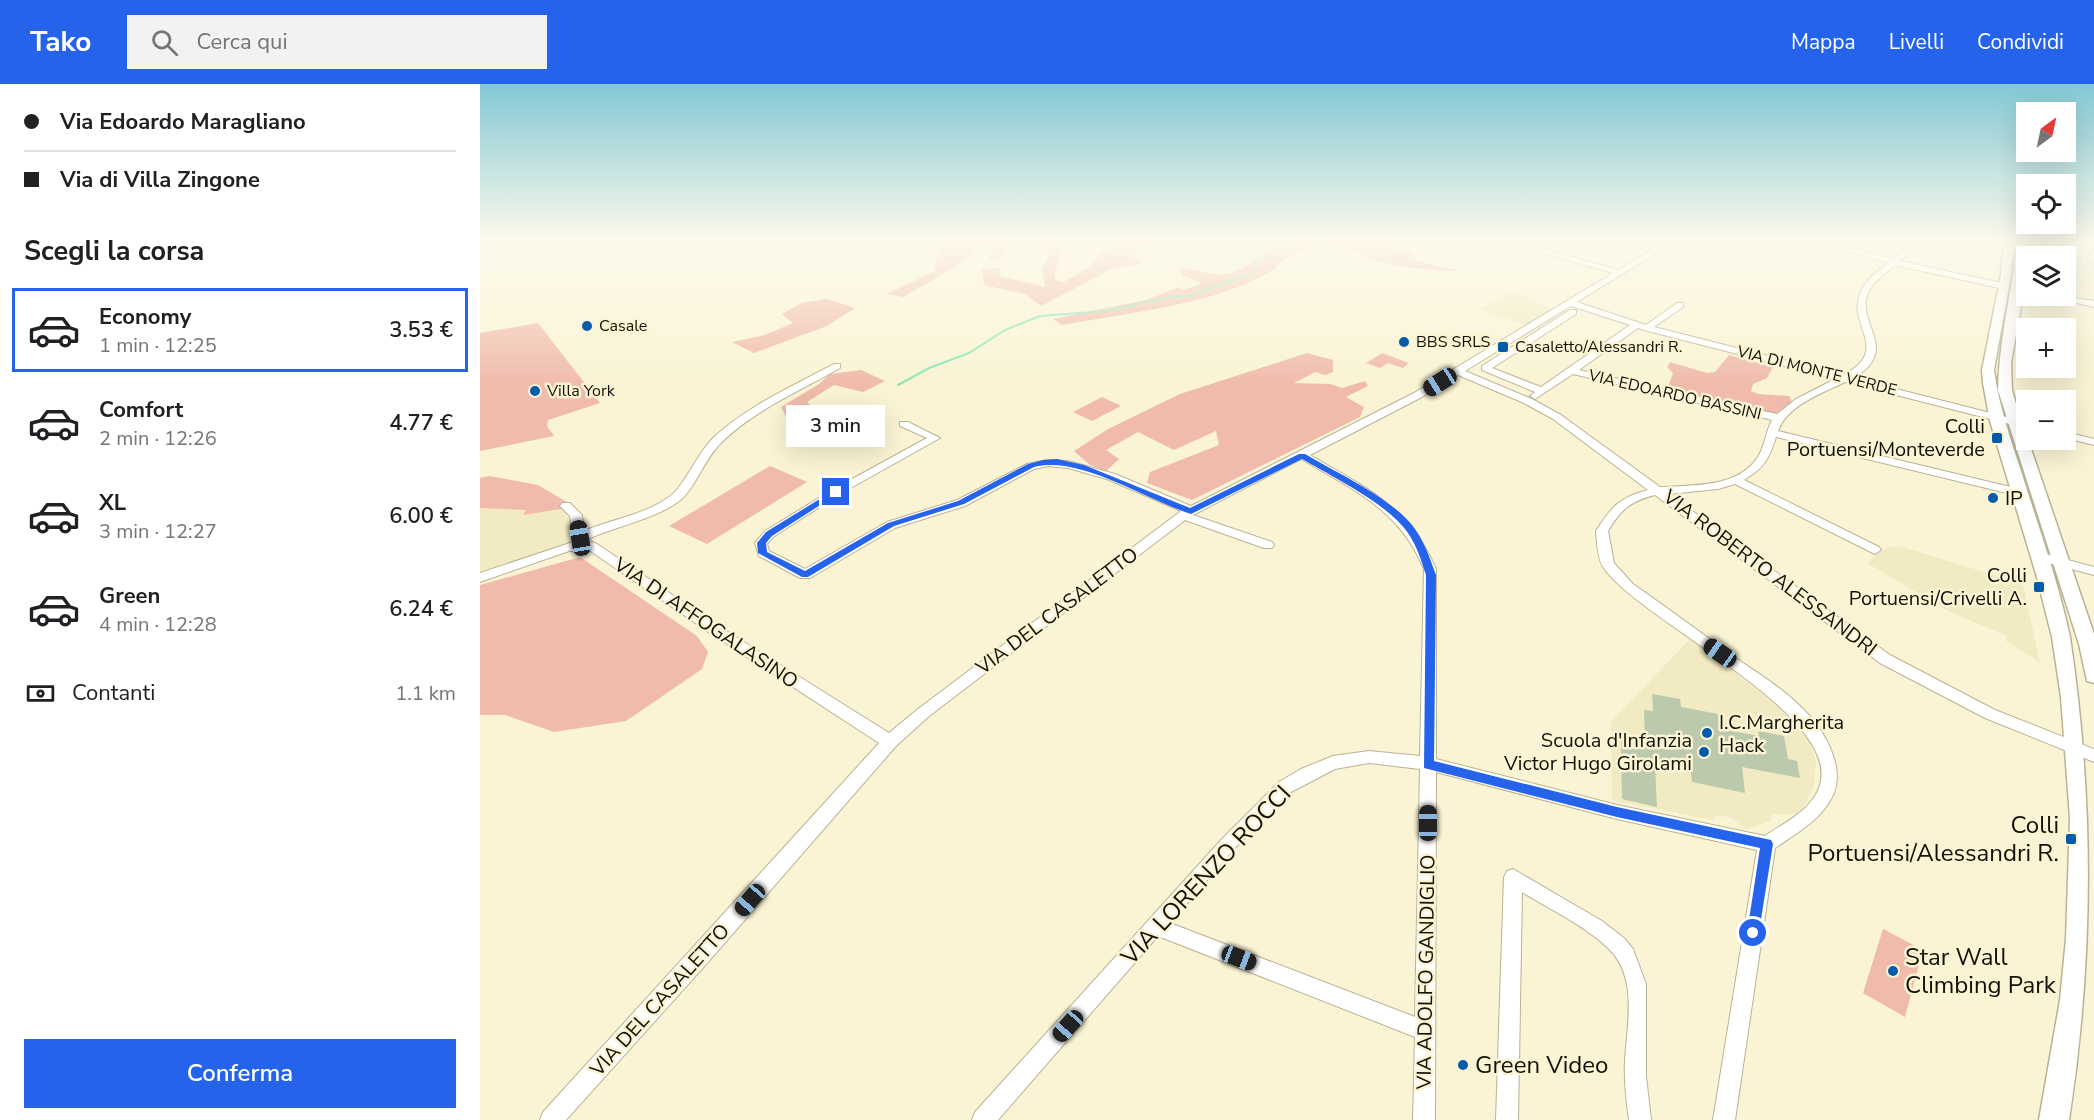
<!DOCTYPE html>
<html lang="it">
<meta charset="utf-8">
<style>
body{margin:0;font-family:"Nunito Sans",sans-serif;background:#f2f2f2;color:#202124;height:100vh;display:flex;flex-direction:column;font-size:22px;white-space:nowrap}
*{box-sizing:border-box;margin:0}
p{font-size:20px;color:#757577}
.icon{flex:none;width:33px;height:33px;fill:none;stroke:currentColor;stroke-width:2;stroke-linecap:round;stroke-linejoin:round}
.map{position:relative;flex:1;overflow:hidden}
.side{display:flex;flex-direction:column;background:#fff;width:480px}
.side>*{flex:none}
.hud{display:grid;align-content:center;height:132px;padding:0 24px;background:#fff}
.needle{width:39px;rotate:33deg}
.tools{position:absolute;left:1536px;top:18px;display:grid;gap:12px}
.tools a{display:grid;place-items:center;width:60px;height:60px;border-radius:0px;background:#fff;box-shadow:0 6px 24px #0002;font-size:30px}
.end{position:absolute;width:27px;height:27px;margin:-14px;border:8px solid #2563eb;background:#fff;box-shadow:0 0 0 3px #fff}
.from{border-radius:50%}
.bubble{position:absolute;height:42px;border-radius:0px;background:#fff;box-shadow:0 6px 24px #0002;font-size:20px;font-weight:600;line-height:42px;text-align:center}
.car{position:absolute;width:18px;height:36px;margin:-18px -9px;border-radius:8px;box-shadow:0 0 4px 2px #0007;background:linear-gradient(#222 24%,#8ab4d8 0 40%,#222 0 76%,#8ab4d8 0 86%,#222 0)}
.hud b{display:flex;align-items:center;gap:21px;height:57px;font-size:22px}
.hud b+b{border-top:2px solid #e0e0e0}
.hud i{width:15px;height:15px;background:#202124}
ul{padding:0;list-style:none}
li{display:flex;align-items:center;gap:18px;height:84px;margin:0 12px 9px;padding:0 12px;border:3px solid transparent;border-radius:0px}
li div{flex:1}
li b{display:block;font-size:22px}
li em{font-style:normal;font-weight:600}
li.selected{border-color:#2563eb}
li>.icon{width:54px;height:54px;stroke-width:1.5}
h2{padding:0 24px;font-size:27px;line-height:72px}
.pay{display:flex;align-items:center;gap:15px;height:66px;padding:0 24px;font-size:22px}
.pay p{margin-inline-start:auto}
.cta{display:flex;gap:12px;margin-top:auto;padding:12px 24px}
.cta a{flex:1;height:69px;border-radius:0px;background:#2563eb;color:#fff;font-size:24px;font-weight:600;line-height:69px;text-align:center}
header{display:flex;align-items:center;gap:36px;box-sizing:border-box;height:84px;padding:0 30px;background:#2563eb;color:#fff}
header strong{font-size:28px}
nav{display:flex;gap:33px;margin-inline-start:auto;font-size:21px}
.search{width:420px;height:54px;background:#f2f2f2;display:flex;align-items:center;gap:15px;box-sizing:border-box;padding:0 21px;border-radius:0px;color:#757577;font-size:22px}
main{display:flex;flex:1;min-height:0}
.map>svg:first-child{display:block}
.built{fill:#f2eac2}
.green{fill:#f0bbac}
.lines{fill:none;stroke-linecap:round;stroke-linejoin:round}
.stream{stroke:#8de5b7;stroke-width:2}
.building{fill:#bbc9ac}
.minor-casing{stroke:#b9b394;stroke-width:2}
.major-casing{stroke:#b9b394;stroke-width:3}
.minor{fill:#fff;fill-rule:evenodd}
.major{fill:#fff;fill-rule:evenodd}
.route{fill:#2563eb}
.poi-dot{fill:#045ba9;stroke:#faf4d4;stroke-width:2}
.labels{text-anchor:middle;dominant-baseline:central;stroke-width:5;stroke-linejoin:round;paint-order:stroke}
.far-poi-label{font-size:16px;fill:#131006;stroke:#faf4d4;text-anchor:start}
.far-street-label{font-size:16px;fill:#131006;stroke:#faf4d4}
.poi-label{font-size:20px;fill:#131006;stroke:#faf4d4;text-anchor:end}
.street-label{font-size:20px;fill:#131006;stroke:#faf4d4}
.near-poi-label{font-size:24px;fill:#131006;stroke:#faf4d4;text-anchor:start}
.near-street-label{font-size:24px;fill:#131006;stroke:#faf4d4}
</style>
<header>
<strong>Tako</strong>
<div class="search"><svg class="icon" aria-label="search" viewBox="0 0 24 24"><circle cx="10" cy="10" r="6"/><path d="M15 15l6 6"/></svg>Cerca qui</div>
<nav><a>Mappa</a><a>Livelli</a><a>Condividi</a></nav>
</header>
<main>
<section class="side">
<div class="hud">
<b><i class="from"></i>Via Edoardo Maragliano</b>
<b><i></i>Via di Villa Zingone</b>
</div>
<h2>Scegli la corsa</h2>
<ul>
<li class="selected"><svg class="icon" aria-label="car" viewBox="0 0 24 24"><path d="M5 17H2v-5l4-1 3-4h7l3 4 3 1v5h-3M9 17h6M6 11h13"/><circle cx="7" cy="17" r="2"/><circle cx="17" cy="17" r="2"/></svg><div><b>Economy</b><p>1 min · 12:25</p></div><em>3.53 €</em></li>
<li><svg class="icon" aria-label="car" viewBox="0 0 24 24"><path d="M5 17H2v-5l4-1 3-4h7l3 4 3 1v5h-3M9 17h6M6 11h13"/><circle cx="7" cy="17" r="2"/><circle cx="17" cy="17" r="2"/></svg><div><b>Comfort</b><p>2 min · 12:26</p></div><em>4.77 €</em></li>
<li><svg class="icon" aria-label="car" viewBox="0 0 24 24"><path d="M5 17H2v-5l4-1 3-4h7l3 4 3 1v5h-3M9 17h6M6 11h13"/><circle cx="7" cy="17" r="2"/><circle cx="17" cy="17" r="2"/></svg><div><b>XL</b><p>3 min · 12:27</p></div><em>6.00 €</em></li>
<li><svg class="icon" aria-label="car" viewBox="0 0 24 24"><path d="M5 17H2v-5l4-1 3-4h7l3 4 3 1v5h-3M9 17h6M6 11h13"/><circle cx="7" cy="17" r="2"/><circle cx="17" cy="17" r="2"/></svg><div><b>Green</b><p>4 min · 12:28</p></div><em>6.24 €</em></li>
</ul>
<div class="pay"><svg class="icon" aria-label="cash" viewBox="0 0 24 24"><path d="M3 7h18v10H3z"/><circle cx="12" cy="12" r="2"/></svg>Contanti<p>1.1 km</p></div>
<div class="cta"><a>Conferma</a></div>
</section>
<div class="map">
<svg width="1614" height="1036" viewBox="0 0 1614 1036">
<rect width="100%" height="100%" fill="#faf4d4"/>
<path class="built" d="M1034,208L1072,225L1046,241L1000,225Z
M0,424L46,426L44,431L81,425L87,429L91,458L0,491Z
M1419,462L1543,500L1560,579L1525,556L1527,552L1468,527L1387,479L1399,468L1409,463Z
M1210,555L1299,621L1318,641L1329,657L1336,677L1334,701L1326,718L1316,730L1303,731L1292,729L1291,737L1266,745L1252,734L1236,731L1232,736L1132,716L1131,638Z"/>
<path class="green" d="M464,156H524L534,160L521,175H508L513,163H498L478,181L423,213L407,210L455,187L456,178Z
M559,156H585L574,192L577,197L584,198L611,182L624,166L641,161L675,159L648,172L664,178C650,185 636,179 624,189L561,222L545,210L504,201L502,185L520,184L519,192L565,203L562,186L569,170Z
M800,156H849L863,161L885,158L928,167L938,177L978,187C940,186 895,182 864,161V167L831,161L796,181L799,182C745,220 647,229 582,241L573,235L666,216L699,203L703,206L718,201L721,198L702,191L699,185C714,183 725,190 740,191C761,191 784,168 800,156Z
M347,215L375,224L347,242L274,269L252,258L285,251L313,239L302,230L321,219Z
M58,239L120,319L68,336L67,342L74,352L0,367V249Z
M827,269L853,276V288L845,291L835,288L814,299L850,300L862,304L885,297L888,302L866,313L884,323L880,333L712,416L667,399L670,388L739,361L736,347L694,366L658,348L626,366L639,375L626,387L610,381L594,367L628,345L700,310Z
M902,269L929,279L923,284L908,279L900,284L886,279Z
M1249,271L1293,283L1287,294L1273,300L1271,307L1278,310L1309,312L1312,318L1295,330L1187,306L1193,289L1187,283L1190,278L1227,289L1235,288Z
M381,286L405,297L383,308L354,301L327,318L339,328L308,338L301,323L339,300L350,290Z
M622,313L641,322L612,337L593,328Z
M290,382L327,398L227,460L189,442Z
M9,392L58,401L90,420L81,425L43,431L46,426L0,424V394Z
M100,473L217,552L228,568L222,585L146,637L74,648L25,631H0V501Z
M1403,845L1443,866L1425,933L1383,909Z"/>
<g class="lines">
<path class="stream" d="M418,301L449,284L489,269L525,246L560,232L625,227L691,213L710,212L768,190L776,184V177L802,167L813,156"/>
</g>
<path class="building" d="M1172,610L1200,615L1201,623L1238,630L1240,645L1279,652L1278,647L1304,652L1308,675L1317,677L1320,694L1262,683L1265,709L1212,698L1211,689L1175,682L1177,723L1142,715L1141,656L1165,660L1164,626L1173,627Z"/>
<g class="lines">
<g class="minor-casing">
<path id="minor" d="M1187,156H1197L1097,218L1166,241L1197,219H1203V223L1174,243L1363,291C1412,266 1367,242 1380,210C1384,197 1398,187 1408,179L1327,156H1341L1412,175L1435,156H1444L1420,177L1527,200V204L1524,205L1415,181C1406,189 1395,196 1389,207C1373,238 1423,266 1373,294L1546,338V344L1365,298C1343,309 1307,321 1298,347L1543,406L1545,408L1543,410L1539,412L1296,353C1289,375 1284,384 1264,396L1399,463L1401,466L1395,470L1255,400L1238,405L1189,410L1410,571L1515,626L1614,665V678L1505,634L1400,579L1175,411C1151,417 1141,425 1128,447L1134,479L1153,500C1189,525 1224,551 1260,577C1281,591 1304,606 1322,624C1342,643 1365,680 1354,709C1343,735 1317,749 1295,764L1255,1036H1233L1277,766L1137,735L956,688L955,1036H933L935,953L678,852L518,1036H492L495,1028L742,755L799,698L821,685L853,672L889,667L940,672L944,485C919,425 874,406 821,375L713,431L792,458L794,461L792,464H784L705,436L448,633L416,662L229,877L86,1036H60L63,1028L399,659L230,549L109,466L89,467L0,498V489L93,458L90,432L80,422L82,419H90L102,431L104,447C132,435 164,431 189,413C204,403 217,370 233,354C267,322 313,302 354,280H360V284C320,307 274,326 241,359C224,375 215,406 198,418C171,437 135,442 106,456L117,460L240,543L409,649L438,625L701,427L627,395L588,384L568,382L554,385L485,422L415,444L330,494H320L279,472L275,459L285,447L352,406L447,354L420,342V338H428L460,354L360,410L293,453L287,460L289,467L325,485L407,438L477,416L547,380L568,376L588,377L635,390L711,422L934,309L1133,189L1034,161V157L1139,186ZM1091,222L1150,241L1061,303L1012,284L1096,230V226H1090L1002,282V286L1055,308L1050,312L1055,315L1093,290L1292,336C1286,347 1285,360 1279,371C1260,404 1214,401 1180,403L1081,331L1052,315L985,287ZM1158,244L1164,246L1355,295L1316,315L1297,330L1099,286ZM978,291L1044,319L1073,335L1168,406C1140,413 1131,423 1116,447C1117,458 1117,473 1123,483C1159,537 1367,631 1339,704C1330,727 1304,739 1285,752L1137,721L956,675V485C929,423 885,403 830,371L942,313ZM889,679L940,685L935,933L690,839L754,765L811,708L855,685Z
M1611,168H1614V180L1607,175Z
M1567,212H1582L1614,217V223Z
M1586,348L1614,355V361L1586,354Z
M1558,468L1614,483V491L1553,475L1552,472L1553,469Z
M1033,785L1122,837L1144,854L1153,865L1166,900V992L1171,1036H1149C1146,1016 1144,997 1145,976C1147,941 1158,895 1130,866C1106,842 1071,826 1042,808L1038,1036H1016L1024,793L1027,787Z"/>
</g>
<g class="major-casing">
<path id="major" d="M1524,156H1534L1531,191L1514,286C1519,321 1530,354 1541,387C1558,442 1578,496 1590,553C1614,713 1614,875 1589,1036H1559L1580,916L1586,855L1590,734L1581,613L1572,553L1556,490L1510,337L1503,299L1502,286L1521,191Z
M1538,156H1548L1544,205L1531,279L1532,306L1546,356H1548L1614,550V599L1607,597L1599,560L1518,306C1519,256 1532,206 1538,156Z"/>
</g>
<use href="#minor" class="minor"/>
<use href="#major" class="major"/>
</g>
<linearGradient id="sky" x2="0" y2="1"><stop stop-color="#83c8d4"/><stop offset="0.52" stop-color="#fdfaec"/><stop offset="1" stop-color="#fdfaec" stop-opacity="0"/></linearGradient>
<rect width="1614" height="301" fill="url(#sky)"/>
<path class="route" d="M819,370H825C857,389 914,415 935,445C945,459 950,475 956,491L954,677L1137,723L1291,756L1293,760L1278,854L1273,856L1269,854L1267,849L1280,764L1137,733L944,684L946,491C941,476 937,462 928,449C908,420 853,393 822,375L711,430C666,416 600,371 554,383L484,420L414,442L328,493H322L278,469L277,459L286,448L356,405L360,408L359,409L292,452L286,459L287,468L325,487L408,439L478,417L548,380L563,376L577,375L604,381L710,424Z"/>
<g class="poi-dot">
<circle cx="107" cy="242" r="6"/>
<circle cx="924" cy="258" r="6"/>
<rect x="1017" y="257" width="12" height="12" rx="3"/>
<circle cx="55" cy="307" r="6"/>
<rect x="1511" y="348" width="12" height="12" rx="3"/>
<circle cx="1513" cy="414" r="6"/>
<rect x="1553" y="497" width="12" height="12" rx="3"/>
<circle cx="1227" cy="649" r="6"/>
<circle cx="1224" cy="668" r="6"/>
<rect x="1585" y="749" width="12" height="12" rx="3"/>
<circle cx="1413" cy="887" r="6"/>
<circle cx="983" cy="981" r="6"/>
</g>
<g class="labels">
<g class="far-poi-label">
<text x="119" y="242">Casale</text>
<text x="936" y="258">BBS SRLS</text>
<text x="1035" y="263">Casaletto/Alessandri R.</text>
<text x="67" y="307">Villa York</text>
</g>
<g class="far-street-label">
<text transform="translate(1337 287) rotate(14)">VIA DI MONTE VERDE</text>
<text transform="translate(1195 311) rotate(13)">VIA EDOARDO BASSINI</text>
</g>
<g class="poi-label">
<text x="1505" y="342">Colli<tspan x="1505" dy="23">Portuensi/Monteverde</tspan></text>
<text x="1525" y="414" text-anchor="start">IP</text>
<text x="1547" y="491">Colli<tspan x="1547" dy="23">Portuensi/Crivelli A.</tspan></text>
<text x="1239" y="638" text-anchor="start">I.C.Margherita<tspan x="1239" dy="23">Hack</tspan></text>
<text x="1212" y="656">Scuola d'Infanzia<tspan x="1212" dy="23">Victor Hugo Girolami</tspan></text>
</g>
<g class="street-label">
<text transform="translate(1290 489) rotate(37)">VIA ROBERTO ALESSANDRI</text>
<text transform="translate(577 527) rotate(-37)">VIA DEL CASALETTO</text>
<text transform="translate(226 539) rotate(34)">VIA DI AFFOGALASINO</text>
<text transform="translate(946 888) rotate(-89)">VIA ADOLFO GANDIGLIO</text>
<text transform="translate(180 916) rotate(-48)">VIA DEL CASALETTO</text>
</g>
<g class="near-poi-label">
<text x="1579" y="741" text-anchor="end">Colli<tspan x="1579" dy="28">Portuensi/Alessandri R.</tspan></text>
<text x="1425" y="873">Star Wall<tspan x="1425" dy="28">Climbing Park</tspan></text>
<text x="995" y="981">Green Video</text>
</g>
<g class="near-street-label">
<text transform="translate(726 791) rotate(-47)">VIA LORENZO ROCCI</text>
</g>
</g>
</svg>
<div class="tools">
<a><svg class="needle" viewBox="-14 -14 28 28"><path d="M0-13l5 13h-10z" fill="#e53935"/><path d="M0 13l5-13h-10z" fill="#757577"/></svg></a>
<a><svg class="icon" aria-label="locate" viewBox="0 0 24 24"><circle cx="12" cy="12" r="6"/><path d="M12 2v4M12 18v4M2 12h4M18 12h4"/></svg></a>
<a><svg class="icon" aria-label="layers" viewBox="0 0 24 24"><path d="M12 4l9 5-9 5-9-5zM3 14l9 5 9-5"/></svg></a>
<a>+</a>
<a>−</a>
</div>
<i class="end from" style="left:1273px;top:849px"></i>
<i class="end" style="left:356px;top:408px"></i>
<div class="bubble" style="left:306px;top:321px;width:99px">3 min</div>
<i class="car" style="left:960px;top:298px;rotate:238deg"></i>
<i class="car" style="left:100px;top:454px;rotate:351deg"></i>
<i class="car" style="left:1240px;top:569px;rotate:305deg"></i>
<i class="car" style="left:948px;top:739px;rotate:0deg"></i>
<i class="car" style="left:270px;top:816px;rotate:221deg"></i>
<i class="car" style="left:759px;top:874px;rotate:111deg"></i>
<i class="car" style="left:588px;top:942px;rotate:222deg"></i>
</div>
</main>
